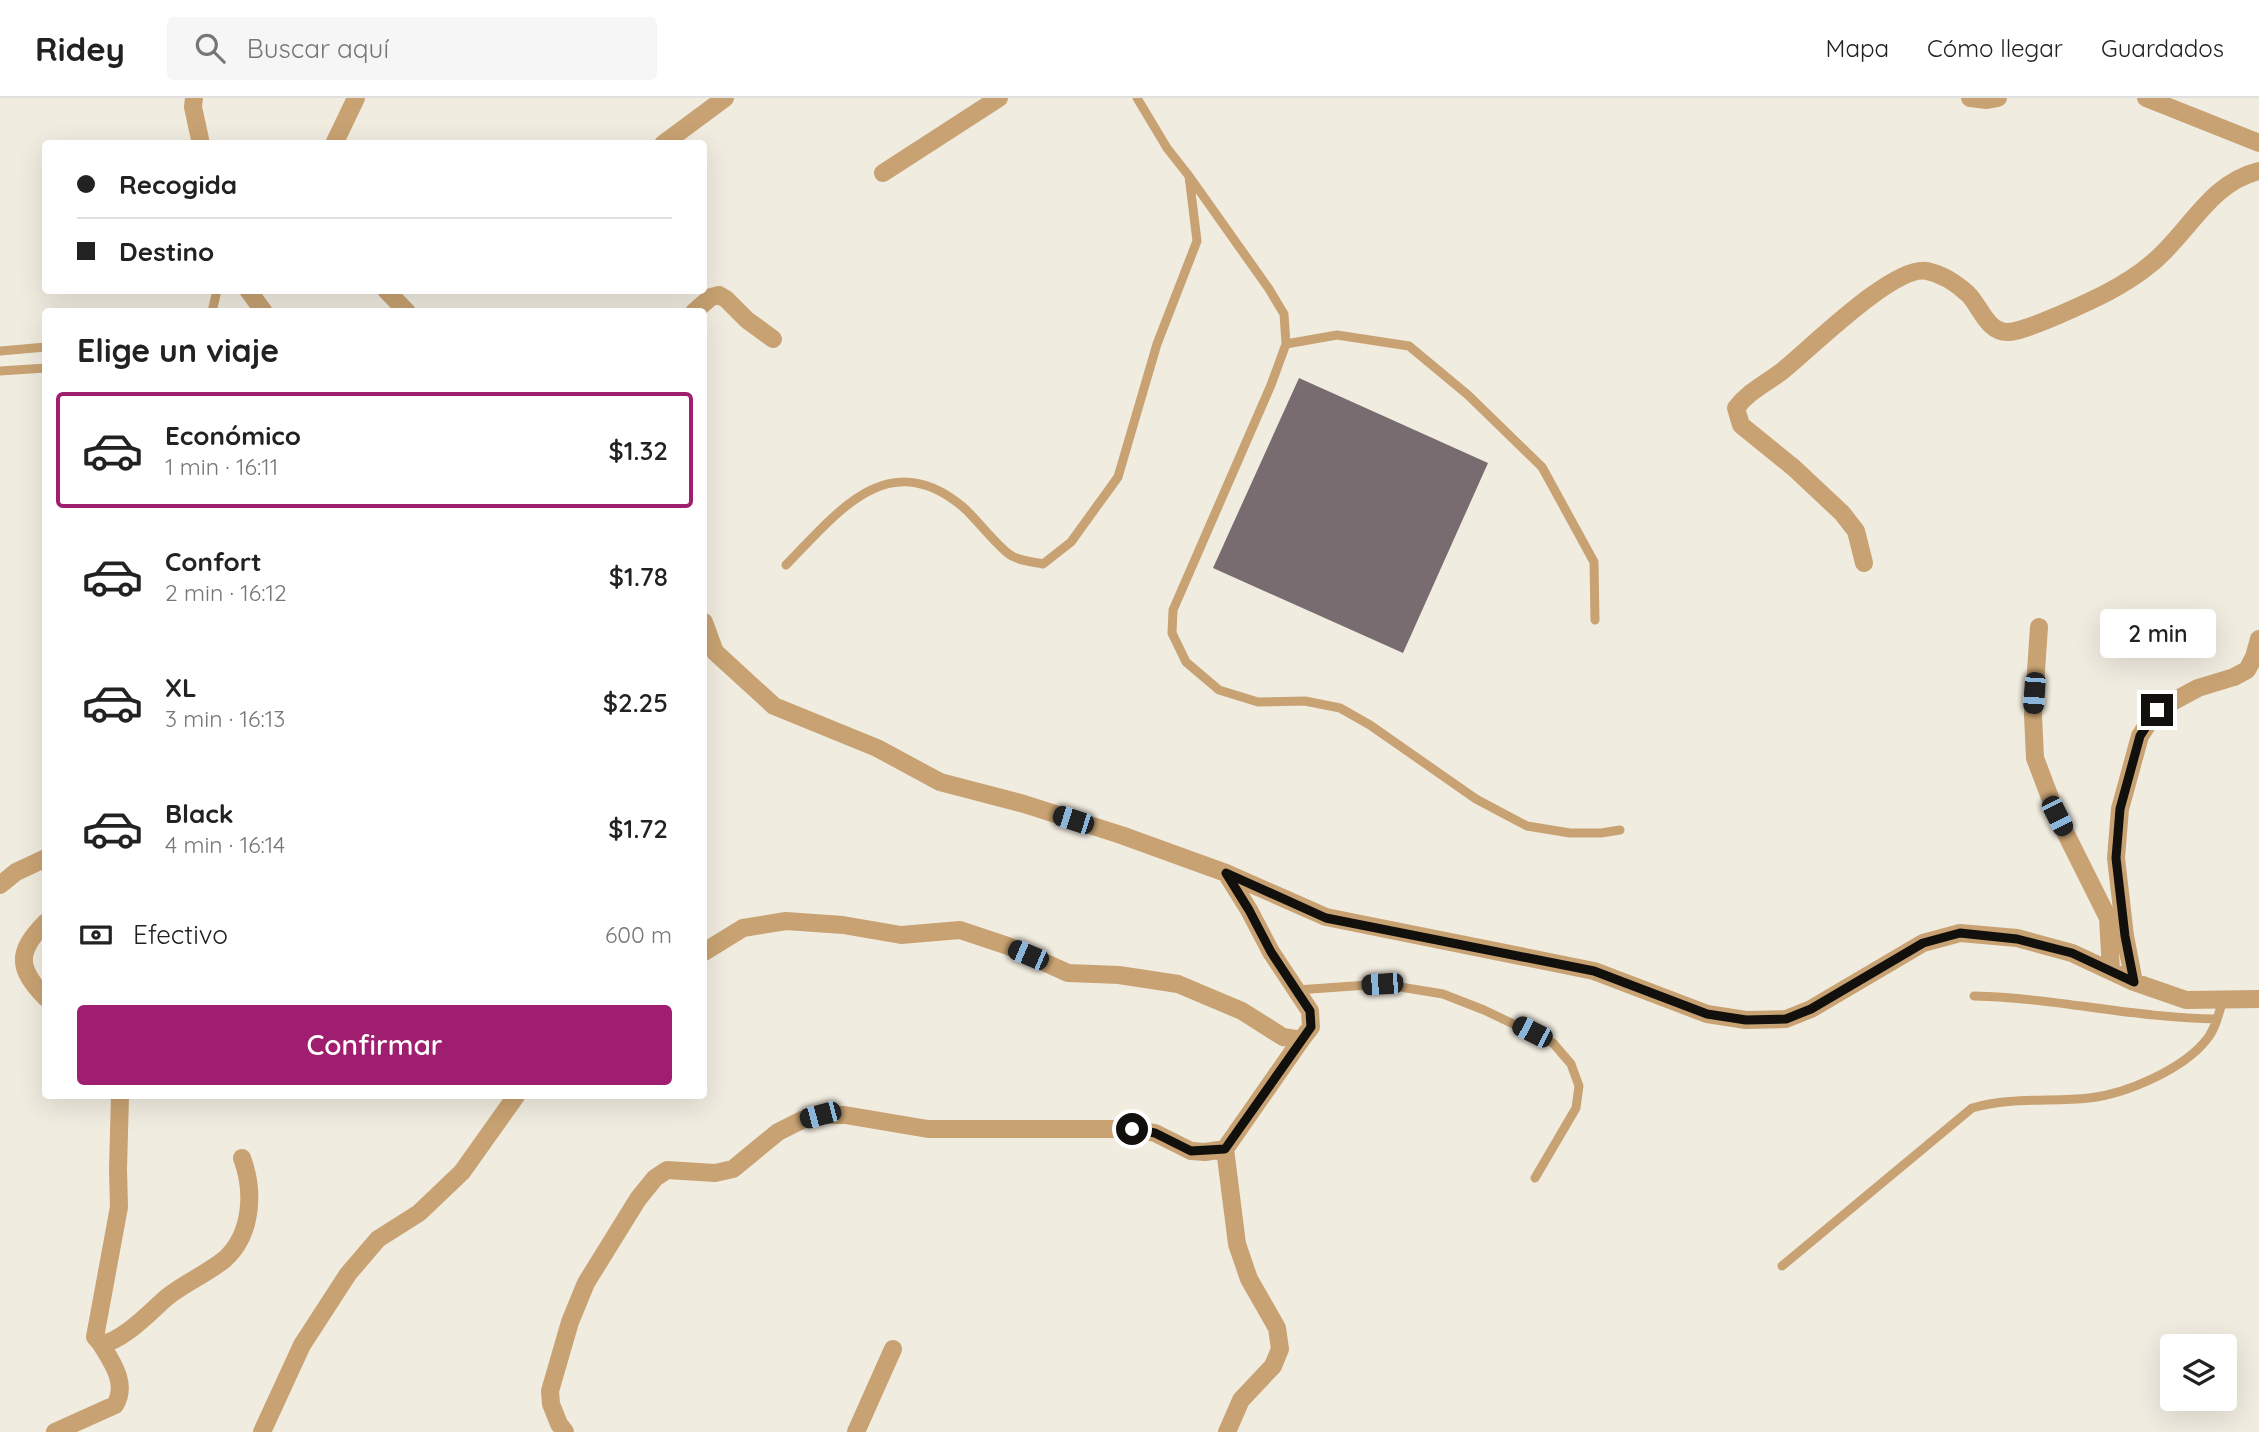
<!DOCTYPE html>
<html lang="es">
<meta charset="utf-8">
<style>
body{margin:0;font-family:Quicksand,sans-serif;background:#f6f6f6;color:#222;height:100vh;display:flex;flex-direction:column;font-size:26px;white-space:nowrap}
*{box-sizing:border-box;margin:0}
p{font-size:23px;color:#767676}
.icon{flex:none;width:38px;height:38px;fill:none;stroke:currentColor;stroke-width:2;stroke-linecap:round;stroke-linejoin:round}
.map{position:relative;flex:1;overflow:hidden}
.drawer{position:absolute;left:42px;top:210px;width:665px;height:791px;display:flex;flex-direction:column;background:#fff;border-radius:7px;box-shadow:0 7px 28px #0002}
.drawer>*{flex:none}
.hud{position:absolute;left:42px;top:42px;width:665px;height:154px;border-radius:7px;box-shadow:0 7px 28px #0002;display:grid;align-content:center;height:154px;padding:0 35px;background:#fff}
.controls{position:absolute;left:2160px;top:1236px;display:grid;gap:14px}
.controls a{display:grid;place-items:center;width:77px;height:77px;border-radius:7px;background:#fff;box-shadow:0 7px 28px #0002;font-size:35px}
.end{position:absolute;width:32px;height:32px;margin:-16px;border:9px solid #12100c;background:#fff;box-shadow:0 0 0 4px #fff}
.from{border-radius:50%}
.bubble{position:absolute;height:49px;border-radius:7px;background:#fff;box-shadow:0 7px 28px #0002;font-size:23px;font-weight:600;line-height:49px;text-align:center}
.car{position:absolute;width:21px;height:42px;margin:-21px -10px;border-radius:9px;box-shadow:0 0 5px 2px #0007;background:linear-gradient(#222 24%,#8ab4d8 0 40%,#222 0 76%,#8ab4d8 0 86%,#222 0)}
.hud b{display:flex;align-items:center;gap:24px;height:66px;font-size:26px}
.hud b+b{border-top:2px solid #e0e0e0}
.hud i{width:18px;height:18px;background:#222}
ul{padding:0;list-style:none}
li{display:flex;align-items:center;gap:21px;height:116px;margin:0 14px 10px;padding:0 21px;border:4px solid transparent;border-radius:7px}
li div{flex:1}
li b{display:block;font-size:26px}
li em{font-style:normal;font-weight:600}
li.selected{border-color:#a01e6f}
li>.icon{width:63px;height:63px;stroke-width:1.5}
h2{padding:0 35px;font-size:32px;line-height:84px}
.pay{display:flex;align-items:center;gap:18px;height:77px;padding:0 35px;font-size:26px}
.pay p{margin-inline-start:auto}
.action{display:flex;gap:14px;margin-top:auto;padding:14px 35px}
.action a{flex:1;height:80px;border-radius:7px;background:#a01e6f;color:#fff;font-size:28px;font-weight:600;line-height:80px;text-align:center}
header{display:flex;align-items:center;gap:42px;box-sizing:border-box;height:98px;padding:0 35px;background:#fff;border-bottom:2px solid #e0e0e0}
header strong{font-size:33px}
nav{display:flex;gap:38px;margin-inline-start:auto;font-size:24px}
.search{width:490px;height:63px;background:#f6f6f6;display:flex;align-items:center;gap:18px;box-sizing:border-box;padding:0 24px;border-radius:7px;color:#767676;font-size:26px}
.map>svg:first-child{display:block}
.building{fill:#796c71}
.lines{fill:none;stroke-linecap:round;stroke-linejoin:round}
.lane{stroke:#c8a272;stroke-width:9}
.street{stroke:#c8a272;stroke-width:18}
.route{stroke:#12100c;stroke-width:9}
</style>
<header>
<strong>Ridey</strong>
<div class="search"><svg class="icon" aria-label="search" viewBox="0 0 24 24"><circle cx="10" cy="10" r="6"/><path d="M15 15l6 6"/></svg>Buscar aquí</div>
<nav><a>Mapa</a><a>Cómo llegar</a><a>Guardados</a></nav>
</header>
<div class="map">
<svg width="2259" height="1334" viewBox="0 0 2259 1334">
<rect width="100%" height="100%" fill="#f1ece0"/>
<path class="building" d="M1299,280L1488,365L1403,555L1213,470Z"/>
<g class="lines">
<path class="lane" d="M1189,78L1269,191L1284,216L1286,246L1271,287L1173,512L1172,535L1186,564L1219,592L1258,604L1305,603L1340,610L1370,627L1476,701L1527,728L1570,735H1601L1620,732
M212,214L217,192
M1286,246L1337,237L1409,248L1468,297L1542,369L1594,464L1595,522
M0,253L46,249
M0,273L46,270
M786,467C837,415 888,346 963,409C976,420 999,451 1012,458C1020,463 1034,464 1043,466L1071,444L1118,379L1157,246L1197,143L1189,78L1167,50L1137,0
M1297,892L1382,886L1443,896L1484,912L1553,945L1571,966L1579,988L1576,1010L1535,1080
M1974,898C2056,900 2135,920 2217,921
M1782,1168L1972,1010C2010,999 2051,1004 2089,1000C2126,996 2184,971 2207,941C2216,930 2219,914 2223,902"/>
<path class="street" d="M194,0L193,9L201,46
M1970,0L1987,2L1998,0
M2146,0L2259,45
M334,46L356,0
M663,46L725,0
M883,75L999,0
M248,192L264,214
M386,192L407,214
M694,214L711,199L719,197L726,201L747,222L773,241
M1864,465L1856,433L1842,415L1794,370L1741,327L1736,310C1749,293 1765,286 1781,274C1809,252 1894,166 1927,173C1942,176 1957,186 1968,196C1981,209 1987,235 2009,234C2025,232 2045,223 2059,217C2091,203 2125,188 2152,165C2189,135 2209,85 2259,73
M704,524L715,554L774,608L877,650L940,684L1024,706L1121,737L1226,775L1326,819L1594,873L1707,916L1746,922L1786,921L1811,911L1923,845L1960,835L2017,840L2072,855L2134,884L2186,902L2259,901
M2039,529L2033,617L2035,660L2057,718L2108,820L2111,872
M0,787L16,774L46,760
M46,824C15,855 18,871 46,900
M704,854L743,830L786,823L843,827L901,837L960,832L1008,848L1068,875L1119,877L1178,886L1242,913L1283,939L1301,942L1311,929L1310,913L1271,854L1249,812L1226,775
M2134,884L2125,838L2116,760L2120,711L2140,638L2157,612L2198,590L2234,579L2247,572L2254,559L2259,541
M120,998L118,1071L119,1109L95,1239L101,1246C122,1244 150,1214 166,1200C184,1185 207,1176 225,1161C253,1135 254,1092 242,1060
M55,1334L115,1307C128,1286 112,1264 101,1246
M262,1334L302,1247L348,1176L378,1141L419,1115L462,1074L516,998
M565,1334L559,1326L551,1306L550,1293L570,1224L586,1185L638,1101L655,1080L667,1072L715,1075L733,1071L778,1034L802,1022L820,1017H845L928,1031H1132L1155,1035L1191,1053L1205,1054L1225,1051
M856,1334L893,1251
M1227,1334L1241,1302L1273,1268L1280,1251L1277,1230L1249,1181L1237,1146L1225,1051L1301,942"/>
</g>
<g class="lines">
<path class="route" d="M1132,1031L1155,1035L1191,1053L1225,1051L1311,929L1310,913L1271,854L1249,812L1226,775L1326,820L1594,873L1707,916L1746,922L1786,921L1811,911L1923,845L1960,835L2017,841L2072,855L2134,884L2125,838L2116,760L2120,711L2140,638L2157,612"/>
</g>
</svg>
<div class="controls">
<a><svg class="icon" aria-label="layers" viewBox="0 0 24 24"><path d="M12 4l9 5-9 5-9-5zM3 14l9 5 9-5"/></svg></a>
</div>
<i class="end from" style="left:1132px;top:1031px"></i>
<i class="end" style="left:2157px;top:612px"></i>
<div class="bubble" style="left:2100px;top:511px;width:116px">2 min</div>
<i class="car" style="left:2034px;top:595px;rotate:184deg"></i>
<i class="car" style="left:2057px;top:718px;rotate:153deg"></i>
<i class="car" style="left:1073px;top:722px;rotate:288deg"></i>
<i class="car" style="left:1028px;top:857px;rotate:293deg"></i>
<i class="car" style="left:1382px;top:886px;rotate:266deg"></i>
<i class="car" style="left:1532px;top:934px;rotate:297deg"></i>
<i class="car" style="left:820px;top:1017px;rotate:255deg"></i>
<div class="hud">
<b><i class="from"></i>Recogida</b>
<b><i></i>Destino</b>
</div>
<section class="drawer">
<h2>Elige un viaje</h2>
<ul>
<li class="selected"><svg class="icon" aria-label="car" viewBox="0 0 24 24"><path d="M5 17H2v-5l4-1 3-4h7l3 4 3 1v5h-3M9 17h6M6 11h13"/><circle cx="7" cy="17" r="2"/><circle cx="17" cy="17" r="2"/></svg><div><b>Económico</b><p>1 min · 16:11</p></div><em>$1.32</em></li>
<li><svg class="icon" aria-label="car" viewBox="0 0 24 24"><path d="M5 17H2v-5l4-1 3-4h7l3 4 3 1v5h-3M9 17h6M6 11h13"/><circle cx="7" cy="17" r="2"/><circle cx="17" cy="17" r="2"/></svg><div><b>Confort</b><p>2 min · 16:12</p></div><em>$1.78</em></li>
<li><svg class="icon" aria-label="car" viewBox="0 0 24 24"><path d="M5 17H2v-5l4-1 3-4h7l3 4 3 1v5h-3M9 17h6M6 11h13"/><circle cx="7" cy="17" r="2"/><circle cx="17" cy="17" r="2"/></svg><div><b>XL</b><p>3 min · 16:13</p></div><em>$2.25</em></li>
<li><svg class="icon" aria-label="car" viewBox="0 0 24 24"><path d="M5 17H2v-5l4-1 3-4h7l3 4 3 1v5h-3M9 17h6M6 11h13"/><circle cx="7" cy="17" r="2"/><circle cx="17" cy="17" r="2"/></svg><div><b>Black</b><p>4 min · 16:14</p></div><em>$1.72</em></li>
</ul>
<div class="pay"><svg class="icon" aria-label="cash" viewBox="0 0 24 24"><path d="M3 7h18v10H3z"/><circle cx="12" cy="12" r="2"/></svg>Efectivo<p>600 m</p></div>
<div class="action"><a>Confirmar</a></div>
</section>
</div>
